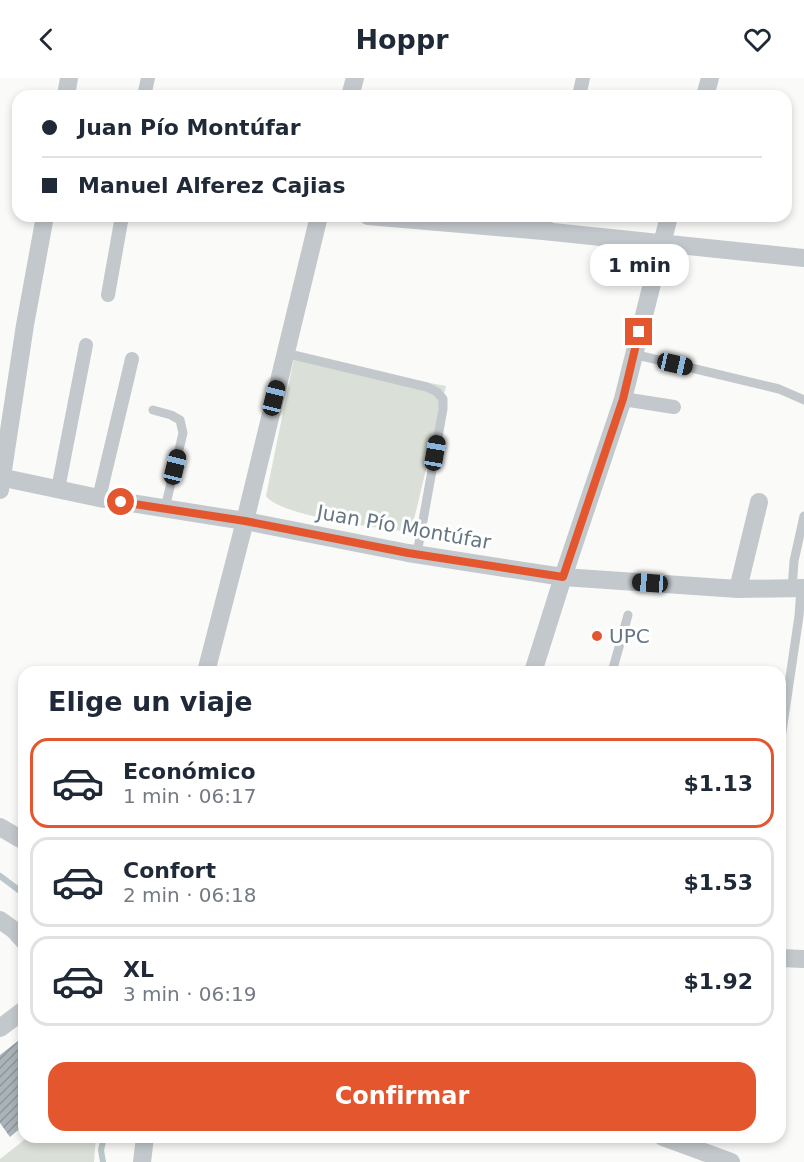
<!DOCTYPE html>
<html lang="es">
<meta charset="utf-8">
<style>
body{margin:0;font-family:"DejaVu Sans",sans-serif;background:#f6f6f7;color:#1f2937;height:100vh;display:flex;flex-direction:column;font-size:22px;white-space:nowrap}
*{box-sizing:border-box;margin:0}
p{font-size:20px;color:#747a83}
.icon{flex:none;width:33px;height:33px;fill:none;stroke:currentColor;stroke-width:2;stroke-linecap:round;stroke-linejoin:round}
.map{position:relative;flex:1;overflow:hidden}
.details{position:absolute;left:18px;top:588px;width:768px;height:477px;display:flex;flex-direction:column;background:#fff;border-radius:18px;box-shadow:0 3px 9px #0003}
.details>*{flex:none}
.top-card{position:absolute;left:12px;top:12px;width:780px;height:132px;border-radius:18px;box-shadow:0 3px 9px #0003;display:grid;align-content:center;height:132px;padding:0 30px;background:#fff}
.end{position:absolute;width:27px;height:27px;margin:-14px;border:8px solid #e4572e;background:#fff;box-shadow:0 0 0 3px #fff}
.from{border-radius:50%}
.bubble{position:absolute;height:42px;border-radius:18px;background:#fff;box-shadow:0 3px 9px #0003;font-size:20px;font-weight:700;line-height:42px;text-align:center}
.car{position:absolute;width:18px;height:36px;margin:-18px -9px;border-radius:8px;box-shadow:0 0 4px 2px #0007;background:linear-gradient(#222 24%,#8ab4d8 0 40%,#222 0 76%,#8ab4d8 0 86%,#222 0)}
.top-card b{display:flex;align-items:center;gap:21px;height:57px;font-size:22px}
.top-card b+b{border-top:2px solid #e0e1e3}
.top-card i{width:15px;height:15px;background:#1f2937}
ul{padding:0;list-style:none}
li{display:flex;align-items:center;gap:18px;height:90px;margin:0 12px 9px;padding:0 18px;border:3px solid #e0e1e3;border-radius:18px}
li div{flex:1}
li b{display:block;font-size:22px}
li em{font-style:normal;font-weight:700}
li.on{border-color:#e4572e}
li>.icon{width:54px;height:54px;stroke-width:1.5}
h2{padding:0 30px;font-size:27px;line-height:72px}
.primary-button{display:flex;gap:12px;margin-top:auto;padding:12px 30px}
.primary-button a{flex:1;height:69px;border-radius:18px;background:#e4572e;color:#fff;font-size:24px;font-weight:700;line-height:69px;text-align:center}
header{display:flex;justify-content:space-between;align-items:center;height:78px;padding:0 30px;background:#fff;font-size:27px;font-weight:700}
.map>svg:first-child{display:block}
.park{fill:#dadfd7}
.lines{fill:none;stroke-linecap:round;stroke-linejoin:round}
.stream{stroke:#bbc7cb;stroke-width:6}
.building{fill:url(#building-hatch)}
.service{stroke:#c3c8cc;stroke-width:9}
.pedestrian{stroke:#c3c8cc;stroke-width:14}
.minor{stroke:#c3c8cc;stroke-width:18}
.route{stroke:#e4572e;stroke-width:8}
.poi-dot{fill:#e4572e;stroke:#fff;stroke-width:2}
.labels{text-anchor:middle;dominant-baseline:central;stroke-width:6;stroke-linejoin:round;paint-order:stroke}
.street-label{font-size:20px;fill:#657683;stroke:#fff}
.poi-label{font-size:20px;fill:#657683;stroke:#fff;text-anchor:start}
</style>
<header><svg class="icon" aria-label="back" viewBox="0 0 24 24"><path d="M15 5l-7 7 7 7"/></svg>Hoppr<svg class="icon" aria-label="heart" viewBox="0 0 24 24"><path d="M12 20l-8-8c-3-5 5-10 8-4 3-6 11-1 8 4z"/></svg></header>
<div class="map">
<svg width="804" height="1084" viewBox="0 0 804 1084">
<defs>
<pattern id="building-hatch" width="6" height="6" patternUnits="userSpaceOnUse" patternTransform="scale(1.5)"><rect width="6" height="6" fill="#aab3b9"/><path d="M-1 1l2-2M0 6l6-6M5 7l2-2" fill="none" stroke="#8e969c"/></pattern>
</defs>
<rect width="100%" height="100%" fill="#fafaf8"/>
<path class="park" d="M294,280L446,308L411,454C384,451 279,438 266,418Z
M28,1059H96L94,1084H0V1081Z"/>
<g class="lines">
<path class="stream" d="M0,798L24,816
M103,1084L101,1072L104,1059"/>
</g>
<path class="building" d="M18,963L24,970V1047L10,1059L0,1045V977Z"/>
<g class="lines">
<path class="service" d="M285,275L427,309L437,314L443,321V331L417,476
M633,276L779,311L804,322
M153,332L171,337L180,342L183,355L165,430
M792,511L794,483L804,438
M612,594L628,537
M780,667L799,538L801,510"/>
<path class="pedestrian" d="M144,18L148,0
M579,18L583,0
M543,153L547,138
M108,217L122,138
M623,321L674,329
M58,411L86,267
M99,420L132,281"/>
<path class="minor" d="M66,18L69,0
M350,18L355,0
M705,18L710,0
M368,138L543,153L804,180
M0,399L99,420L245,443L408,475L563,499L738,511L804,510
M0,412L25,247L45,138
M738,511L759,424
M206,594L245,443L319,138
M533,594L563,499L623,321L669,138
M0,749L24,763
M0,842L14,852L24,863
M780,880L804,881
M0,950L24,932
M663,1059L731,1084
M142,1084L145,1059"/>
</g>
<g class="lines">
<path class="route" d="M121,424L245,443L408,475L563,499L623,321L639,254"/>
</g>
<circle class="poi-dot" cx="597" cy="558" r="6"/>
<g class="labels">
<g class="street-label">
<text transform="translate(404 449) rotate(10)">Juan Pío Montúfar</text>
</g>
<g class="poi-label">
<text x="609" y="558">UPC</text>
</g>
</g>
</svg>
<i class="end from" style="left:121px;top:424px"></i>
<i class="end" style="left:639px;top:254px"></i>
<div class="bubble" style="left:590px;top:166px;width:99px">1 min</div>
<i class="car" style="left:675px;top:286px;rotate:103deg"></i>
<i class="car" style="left:274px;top:320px;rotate:14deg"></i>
<i class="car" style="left:435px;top:375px;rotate:10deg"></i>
<i class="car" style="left:175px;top:389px;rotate:14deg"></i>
<i class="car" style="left:650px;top:505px;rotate:274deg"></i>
<div class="top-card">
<b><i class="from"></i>Juan Pío Montúfar</b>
<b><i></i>Manuel Alferez Cajias</b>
</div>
<section class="details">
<h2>Elige un viaje</h2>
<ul>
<li class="on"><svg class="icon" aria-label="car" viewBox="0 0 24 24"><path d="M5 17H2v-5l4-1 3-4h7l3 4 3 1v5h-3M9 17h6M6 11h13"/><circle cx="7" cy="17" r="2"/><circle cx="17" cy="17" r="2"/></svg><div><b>Económico</b><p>1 min · 06:17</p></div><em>$1.13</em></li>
<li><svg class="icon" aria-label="car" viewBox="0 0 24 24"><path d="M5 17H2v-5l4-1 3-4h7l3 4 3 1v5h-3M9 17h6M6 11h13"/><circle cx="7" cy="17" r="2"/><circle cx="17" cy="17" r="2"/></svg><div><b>Confort</b><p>2 min · 06:18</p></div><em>$1.53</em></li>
<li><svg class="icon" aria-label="car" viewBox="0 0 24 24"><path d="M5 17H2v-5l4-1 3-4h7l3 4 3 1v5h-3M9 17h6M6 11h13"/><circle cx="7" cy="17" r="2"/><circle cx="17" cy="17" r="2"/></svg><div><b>XL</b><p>3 min · 06:19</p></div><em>$1.92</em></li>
</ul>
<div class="primary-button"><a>Confirmar</a></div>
</section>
</div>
